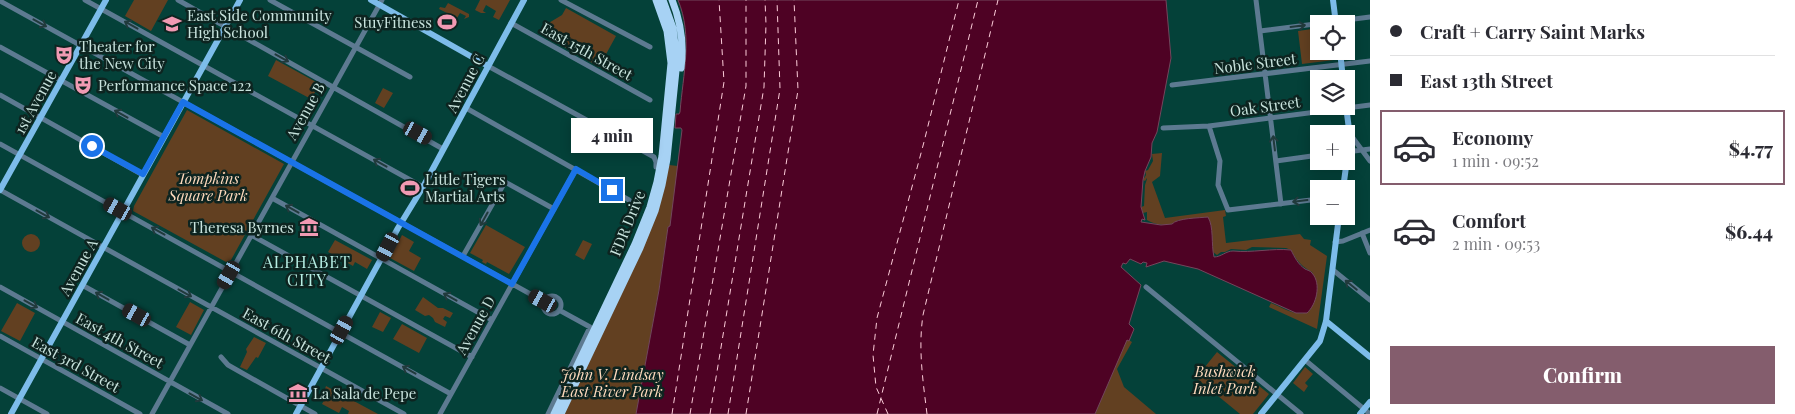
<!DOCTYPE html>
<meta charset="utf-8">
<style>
body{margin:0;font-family:"Playfair Display",serif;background:#f2f2f3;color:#2b2b33;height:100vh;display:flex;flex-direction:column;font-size:19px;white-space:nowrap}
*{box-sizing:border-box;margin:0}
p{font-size:16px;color:#7c7c81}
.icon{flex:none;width:28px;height:28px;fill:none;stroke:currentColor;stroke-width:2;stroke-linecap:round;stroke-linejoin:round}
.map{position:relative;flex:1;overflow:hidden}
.panel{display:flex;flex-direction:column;background:#fff;width:425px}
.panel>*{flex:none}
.hud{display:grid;align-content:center;height:110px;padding:0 20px;background:#fff}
.buttons{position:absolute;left:1310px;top:15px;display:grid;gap:10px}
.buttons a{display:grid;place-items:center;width:45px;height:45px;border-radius:0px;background:#fff;box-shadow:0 2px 12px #0003;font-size:25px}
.end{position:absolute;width:22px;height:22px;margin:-11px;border:6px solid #1a73e8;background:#fff;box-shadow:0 0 0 2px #fff}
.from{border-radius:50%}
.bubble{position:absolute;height:35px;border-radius:0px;background:#fff;box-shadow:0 2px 12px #0003;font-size:16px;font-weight:800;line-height:35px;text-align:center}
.car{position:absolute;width:15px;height:30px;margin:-15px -8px;border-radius:6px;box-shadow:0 0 4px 1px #0007;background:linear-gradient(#222 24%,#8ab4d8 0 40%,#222 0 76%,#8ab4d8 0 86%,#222 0)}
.hud b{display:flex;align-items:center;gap:18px;height:48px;font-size:19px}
.hud b+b{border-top:1px solid #e1e1e2}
.hud i{width:12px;height:12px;background:#2b2b33}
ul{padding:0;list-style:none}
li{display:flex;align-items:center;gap:15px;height:75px;margin:0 10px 8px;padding:0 10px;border:2px solid transparent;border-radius:0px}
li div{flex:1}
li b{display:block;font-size:19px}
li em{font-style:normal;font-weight:800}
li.on{border-color:#845d6d}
li>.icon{width:45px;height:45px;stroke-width:1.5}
.button{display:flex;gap:10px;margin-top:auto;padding:10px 20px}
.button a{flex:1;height:58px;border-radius:0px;background:#845d6d;color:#fff;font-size:20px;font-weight:800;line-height:58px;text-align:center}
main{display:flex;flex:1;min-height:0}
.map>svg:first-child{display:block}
.green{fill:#624021}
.water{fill:#4e0224;stroke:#73465c}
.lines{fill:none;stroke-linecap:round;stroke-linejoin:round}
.ferry{stroke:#fccdd9;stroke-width:1;stroke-dasharray:6 5;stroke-linecap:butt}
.minor{stroke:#5d7a91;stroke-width:5}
.major{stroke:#7dbcea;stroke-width:6}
.highway{stroke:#a7d2f4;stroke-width:7}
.oneway{stroke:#213a3c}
.route{stroke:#1a73e8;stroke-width:6}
.labels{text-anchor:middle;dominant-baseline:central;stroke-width:5;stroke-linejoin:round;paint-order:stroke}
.poi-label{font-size:15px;fill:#c8e3dd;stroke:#0d2420;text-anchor:start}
.street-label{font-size:15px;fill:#c8e3dd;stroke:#0d2420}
.park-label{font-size:15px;font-style:italic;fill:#fedabd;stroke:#0d2420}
.neighbourhood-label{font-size:16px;letter-spacing:1px;fill:#b6eee3;stroke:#0d2420}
</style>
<main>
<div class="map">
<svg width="1370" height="414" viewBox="0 0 1370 414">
<rect width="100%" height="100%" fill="#044139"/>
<path class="green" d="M134,0H168L151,31L125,16Z
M480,0H510L499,20L493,17L496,11L486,5L483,11L486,13H481L475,10Z
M448,3L469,14V17L464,19L466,16L460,13L457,18L439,9L440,7L445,8Z
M566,8L616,36L599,67L542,34L547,24L562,15Z
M1319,28V51H1333L1334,60L1302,64L1298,31Z
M276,60L327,88L325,90L318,87L311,99L268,76Z
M383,88L393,93L384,108L375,103Z
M187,110L284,164L231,260L226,262L133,211L134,206Z
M1162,153L1160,176L1152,182L1165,218L1225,210L1226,216L1223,217L1226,243L1300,234L1304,239L1311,240L1310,245L1327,256L1317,329L1269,307L1271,303C1281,307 1293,315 1304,313C1309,313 1310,310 1312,306C1319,294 1317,284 1312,272C1302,267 1296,260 1291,250L1286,248L1252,247L1246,250L1231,249L1225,252H1221L1217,255L1213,252L1205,217C1197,219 1189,219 1181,220C1175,220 1179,221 1174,223C1165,227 1154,224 1147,220V212L1143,213L1141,207L1144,206L1145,185L1147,179V178L1145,181L1143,180L1146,175L1145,171L1148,170L1153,161L1152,154Z
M669,165L678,166L670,226L668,227L659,290L636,414H564Z
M486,225L525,247L509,274L487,262L486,264L482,262L483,260L470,253Z
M22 243a9 9 0 1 1 18 0a9 9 0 1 1-18 0Z
M402,235L414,242L409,251L421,258L414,271L390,258Z
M335,240L372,260L367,269L355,262L353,266L328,252Z
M583,240L592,244L584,260L575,255Z
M423,297L438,308H443L453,313L450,318L445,316L443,319L447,322L445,327L435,322L433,318L429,315L425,316L415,310Z
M190,302L204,310L191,335L176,327Z
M17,303L35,313L20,341L1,331Z
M380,312L391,318L383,332L372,327Z
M402,324L427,338L419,353L393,339Z
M254,337L266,343L258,358L256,357L247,370L240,367L247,352L246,349Z
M1127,339L1132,342L1117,369L1124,387L1156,414H1095Z
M1217,352L1269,394L1253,414H1240L1196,378Z
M1305,367L1313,374L1305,383L1308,386L1304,392L1293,383Z
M326,386L378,414H348L349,411L342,407L339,413L337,412L322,404L329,391L325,389Z"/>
<path class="water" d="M678,0H1166L1171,58L1157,132L1152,143L1151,157L1145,171L1143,180L1141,207L1145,220L1142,219L1141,222L1161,225L1172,224C1177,218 1199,218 1208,217C1214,227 1211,244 1214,257C1221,257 1226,251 1233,251C1252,253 1272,248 1291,250C1295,258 1298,264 1305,269C1307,270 1311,271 1312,273C1322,284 1316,305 1307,313H1296L1198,269L1164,261L1146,267L1147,263L1143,262L1141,264L1130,259L1126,264L1123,263L1121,267L1141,285L1129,324L1134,329L1129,341L1127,340L1095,414H636L659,290L668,227L670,226L682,130L681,128H675L676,114H679L680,112C683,74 693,36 678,0Z"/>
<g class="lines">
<path class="ferry" d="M672,414L724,82L719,0
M690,414L746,86V0
M710,414L764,87L766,24L765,0
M728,414L780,89L777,0
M746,414L798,90L794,0
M877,414L978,0
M888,414L876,387L873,355L877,318L924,142L959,0
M927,414C923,381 918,349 923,315L998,0"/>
<path class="minor" d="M85,0L423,187
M178,0L443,149
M270,0L410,77
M561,0L650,47
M1256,0L1281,204
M0,1L543,301
M511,23L650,100
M1260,31L1370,17
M0,47L164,137
M488,66L654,157L656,162V167
M1172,85L1370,61
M0,95L143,175
M466,108L629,200
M1209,126L1220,161L1218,185L1228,210L1319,199
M1163,128L1209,126L1370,105
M1350,134L1370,161
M0,144L451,394
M1346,152L1370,149
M1276,161L1319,155
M0,190L404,414
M272,198L492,320
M1362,233L1370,253
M251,235L472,357
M1335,242L1343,241L1370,230
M463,256L505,182L554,209
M1333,270L1370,300
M82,285L190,345
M0,287L228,414
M1146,287L1301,414
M543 305a9 9 0 1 1 18 0a9 9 0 1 1-18 0Z
M0,336L140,414
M221,357L228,365L315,414
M1305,360L1370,414
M0,388L47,414
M152,414L382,0
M440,414L576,169
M548,414L590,327L559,310"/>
<path class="major" d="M371,0L488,66
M1333,0L1336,24
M1340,51L1343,79
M1343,189L1350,137L1346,106
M0,190L106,0
M1326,321L1370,357
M11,414L240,0
M296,414L398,228L423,187L524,0
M1261,414L1320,341L1326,321L1339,216
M1360,414L1370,402"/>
<path class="highway" d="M672,0C681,22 684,45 681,68
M554,414L635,244L650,207L657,182L662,156L671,63L667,31L656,0
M561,414L640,248L655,211L662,185L667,159L677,61L673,28L663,0"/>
</g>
<defs><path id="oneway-shaft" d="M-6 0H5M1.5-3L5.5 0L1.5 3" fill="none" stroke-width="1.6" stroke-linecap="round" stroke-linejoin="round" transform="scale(1.25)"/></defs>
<g class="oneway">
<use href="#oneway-shaft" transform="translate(40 23) rotate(29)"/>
<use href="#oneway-shaft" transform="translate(131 25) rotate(-151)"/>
<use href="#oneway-shaft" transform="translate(1298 26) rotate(-7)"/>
<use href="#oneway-shaft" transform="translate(282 58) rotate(29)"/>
<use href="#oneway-shaft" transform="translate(121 114) rotate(-151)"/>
<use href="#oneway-shaft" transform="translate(1274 143) rotate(-97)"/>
<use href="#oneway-shaft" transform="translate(380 163) rotate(-151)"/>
<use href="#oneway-shaft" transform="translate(1300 201) rotate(173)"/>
<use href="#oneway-shaft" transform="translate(292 209) rotate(-151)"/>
<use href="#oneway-shaft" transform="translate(43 214) rotate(29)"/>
<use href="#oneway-shaft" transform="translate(484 219) rotate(119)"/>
<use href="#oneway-shaft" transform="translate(158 231) rotate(-151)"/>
<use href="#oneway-shaft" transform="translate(1351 285) rotate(-141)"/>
<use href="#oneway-shaft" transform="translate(185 293) rotate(29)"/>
<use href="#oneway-shaft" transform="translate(102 296) rotate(-151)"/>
<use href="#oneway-shaft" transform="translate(450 297) rotate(-151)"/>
<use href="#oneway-shaft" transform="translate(31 304) rotate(29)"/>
<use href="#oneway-shaft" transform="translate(409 370) rotate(-151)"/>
<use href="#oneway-shaft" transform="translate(196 397) rotate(29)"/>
</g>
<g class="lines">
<path class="route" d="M92,146L143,174L183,102L512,284L576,169L612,190"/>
</g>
<defs>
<g id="stadium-bare" transform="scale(1.5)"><path d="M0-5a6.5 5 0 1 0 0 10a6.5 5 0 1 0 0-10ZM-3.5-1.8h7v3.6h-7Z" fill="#f19ab3" stroke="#0d2420" stroke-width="2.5" paint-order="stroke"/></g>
<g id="school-bare" transform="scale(1.5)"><path d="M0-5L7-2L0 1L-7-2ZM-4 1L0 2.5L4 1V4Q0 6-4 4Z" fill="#f19ab3" stroke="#0d2420" stroke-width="2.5" paint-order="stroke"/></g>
<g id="theatre-bare" transform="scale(1.5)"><path d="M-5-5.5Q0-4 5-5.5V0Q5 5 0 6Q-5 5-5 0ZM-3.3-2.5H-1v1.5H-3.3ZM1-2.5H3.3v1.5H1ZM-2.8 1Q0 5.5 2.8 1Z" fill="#f19ab3" stroke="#0d2420" stroke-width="2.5" paint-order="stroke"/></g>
<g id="museum-bare" transform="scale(1.5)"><path d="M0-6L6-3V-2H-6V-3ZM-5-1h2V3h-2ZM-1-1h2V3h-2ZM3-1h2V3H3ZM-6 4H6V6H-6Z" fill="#f19ab3" stroke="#0d2420" stroke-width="2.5" paint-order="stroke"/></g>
</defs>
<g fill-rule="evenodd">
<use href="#stadium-bare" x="447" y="22"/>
<use href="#school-bare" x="172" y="24"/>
<use href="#theatre-bare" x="64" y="55"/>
<use href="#theatre-bare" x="83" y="85"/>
<use href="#stadium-bare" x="410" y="188"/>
<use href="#museum-bare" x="309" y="227"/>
<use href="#museum-bare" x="298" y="393"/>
</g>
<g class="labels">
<g class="poi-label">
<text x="187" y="15">East Side Community<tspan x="187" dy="17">High School</tspan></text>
<text x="432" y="22" text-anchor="end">StuyFitness</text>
<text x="79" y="46">Theater for<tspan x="79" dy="17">the New City</tspan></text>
<text x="98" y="85">Performance Space 122</text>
<text x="425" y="179">Little Tigers<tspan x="425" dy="17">Martial Arts</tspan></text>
<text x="294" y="227" text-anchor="end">Theresa Byrnes</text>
<text x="313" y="393">La Sala de Pepe</text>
</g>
<g class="street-label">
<text transform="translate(587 51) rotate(29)">East 15th Street</text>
<text transform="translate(1255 63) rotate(-7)">Noble Street</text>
<text transform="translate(465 83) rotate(-62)">Avenue C</text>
<text transform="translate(35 102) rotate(-61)">1st Avenue</text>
<text transform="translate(1265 106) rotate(-8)">Oak Street</text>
<text transform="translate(305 111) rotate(-61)">Avenue B</text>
<text transform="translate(627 223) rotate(-68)">FDR Drive</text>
<text transform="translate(78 267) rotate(-61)">Avenue A</text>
<text transform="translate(475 325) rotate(-61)">Avenue D</text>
<text transform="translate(287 335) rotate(29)">East 6th Street</text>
<text transform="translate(120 340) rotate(29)">East 4th Street</text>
<text transform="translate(76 364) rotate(29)">East 3rd Street</text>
</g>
<g class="park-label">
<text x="208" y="178">Tompkins<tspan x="208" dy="17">Square Park</tspan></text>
<text x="1225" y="371">Bushwick<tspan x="1225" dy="17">Inlet Park</tspan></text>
<text x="612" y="374">John V. Lindsay<tspan x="612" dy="17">East River Park</tspan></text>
</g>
<g class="neighbourhood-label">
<text x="307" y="261">ALPHABET<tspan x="307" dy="18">CITY</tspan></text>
</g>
</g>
</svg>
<div class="buttons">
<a><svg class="icon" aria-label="locate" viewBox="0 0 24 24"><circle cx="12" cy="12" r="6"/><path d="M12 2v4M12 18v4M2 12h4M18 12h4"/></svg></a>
<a><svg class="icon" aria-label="layers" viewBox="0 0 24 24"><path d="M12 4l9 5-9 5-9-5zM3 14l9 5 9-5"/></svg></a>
<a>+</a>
<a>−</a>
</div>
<i class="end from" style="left:92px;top:146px"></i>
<i class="end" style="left:612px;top:190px"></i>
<div class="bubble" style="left:571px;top:118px;width:82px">4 min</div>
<i class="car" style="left:418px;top:133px;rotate:119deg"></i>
<i class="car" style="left:118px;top:209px;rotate:299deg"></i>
<i class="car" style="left:388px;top:247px;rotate:208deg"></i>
<i class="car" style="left:229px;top:275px;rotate:210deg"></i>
<i class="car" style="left:543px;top:301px;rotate:299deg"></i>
<i class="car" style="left:137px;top:315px;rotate:299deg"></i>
<i class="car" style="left:342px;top:330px;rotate:29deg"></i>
</div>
<section class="panel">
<div class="hud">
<b><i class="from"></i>Craft + Carry Saint Marks</b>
<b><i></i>East 13th Street</b>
</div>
<ul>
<li class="on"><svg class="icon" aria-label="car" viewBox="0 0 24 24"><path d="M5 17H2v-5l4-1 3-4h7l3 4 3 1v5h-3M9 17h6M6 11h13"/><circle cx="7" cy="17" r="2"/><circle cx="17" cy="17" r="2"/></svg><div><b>Economy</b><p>1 min · 09:52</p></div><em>$4.77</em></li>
<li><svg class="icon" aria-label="car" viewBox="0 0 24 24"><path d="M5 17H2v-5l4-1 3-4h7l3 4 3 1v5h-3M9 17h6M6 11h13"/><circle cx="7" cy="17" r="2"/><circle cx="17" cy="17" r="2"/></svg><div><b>Comfort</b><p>2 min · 09:53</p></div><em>$6.44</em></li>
</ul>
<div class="button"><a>Confirm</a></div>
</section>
</main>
